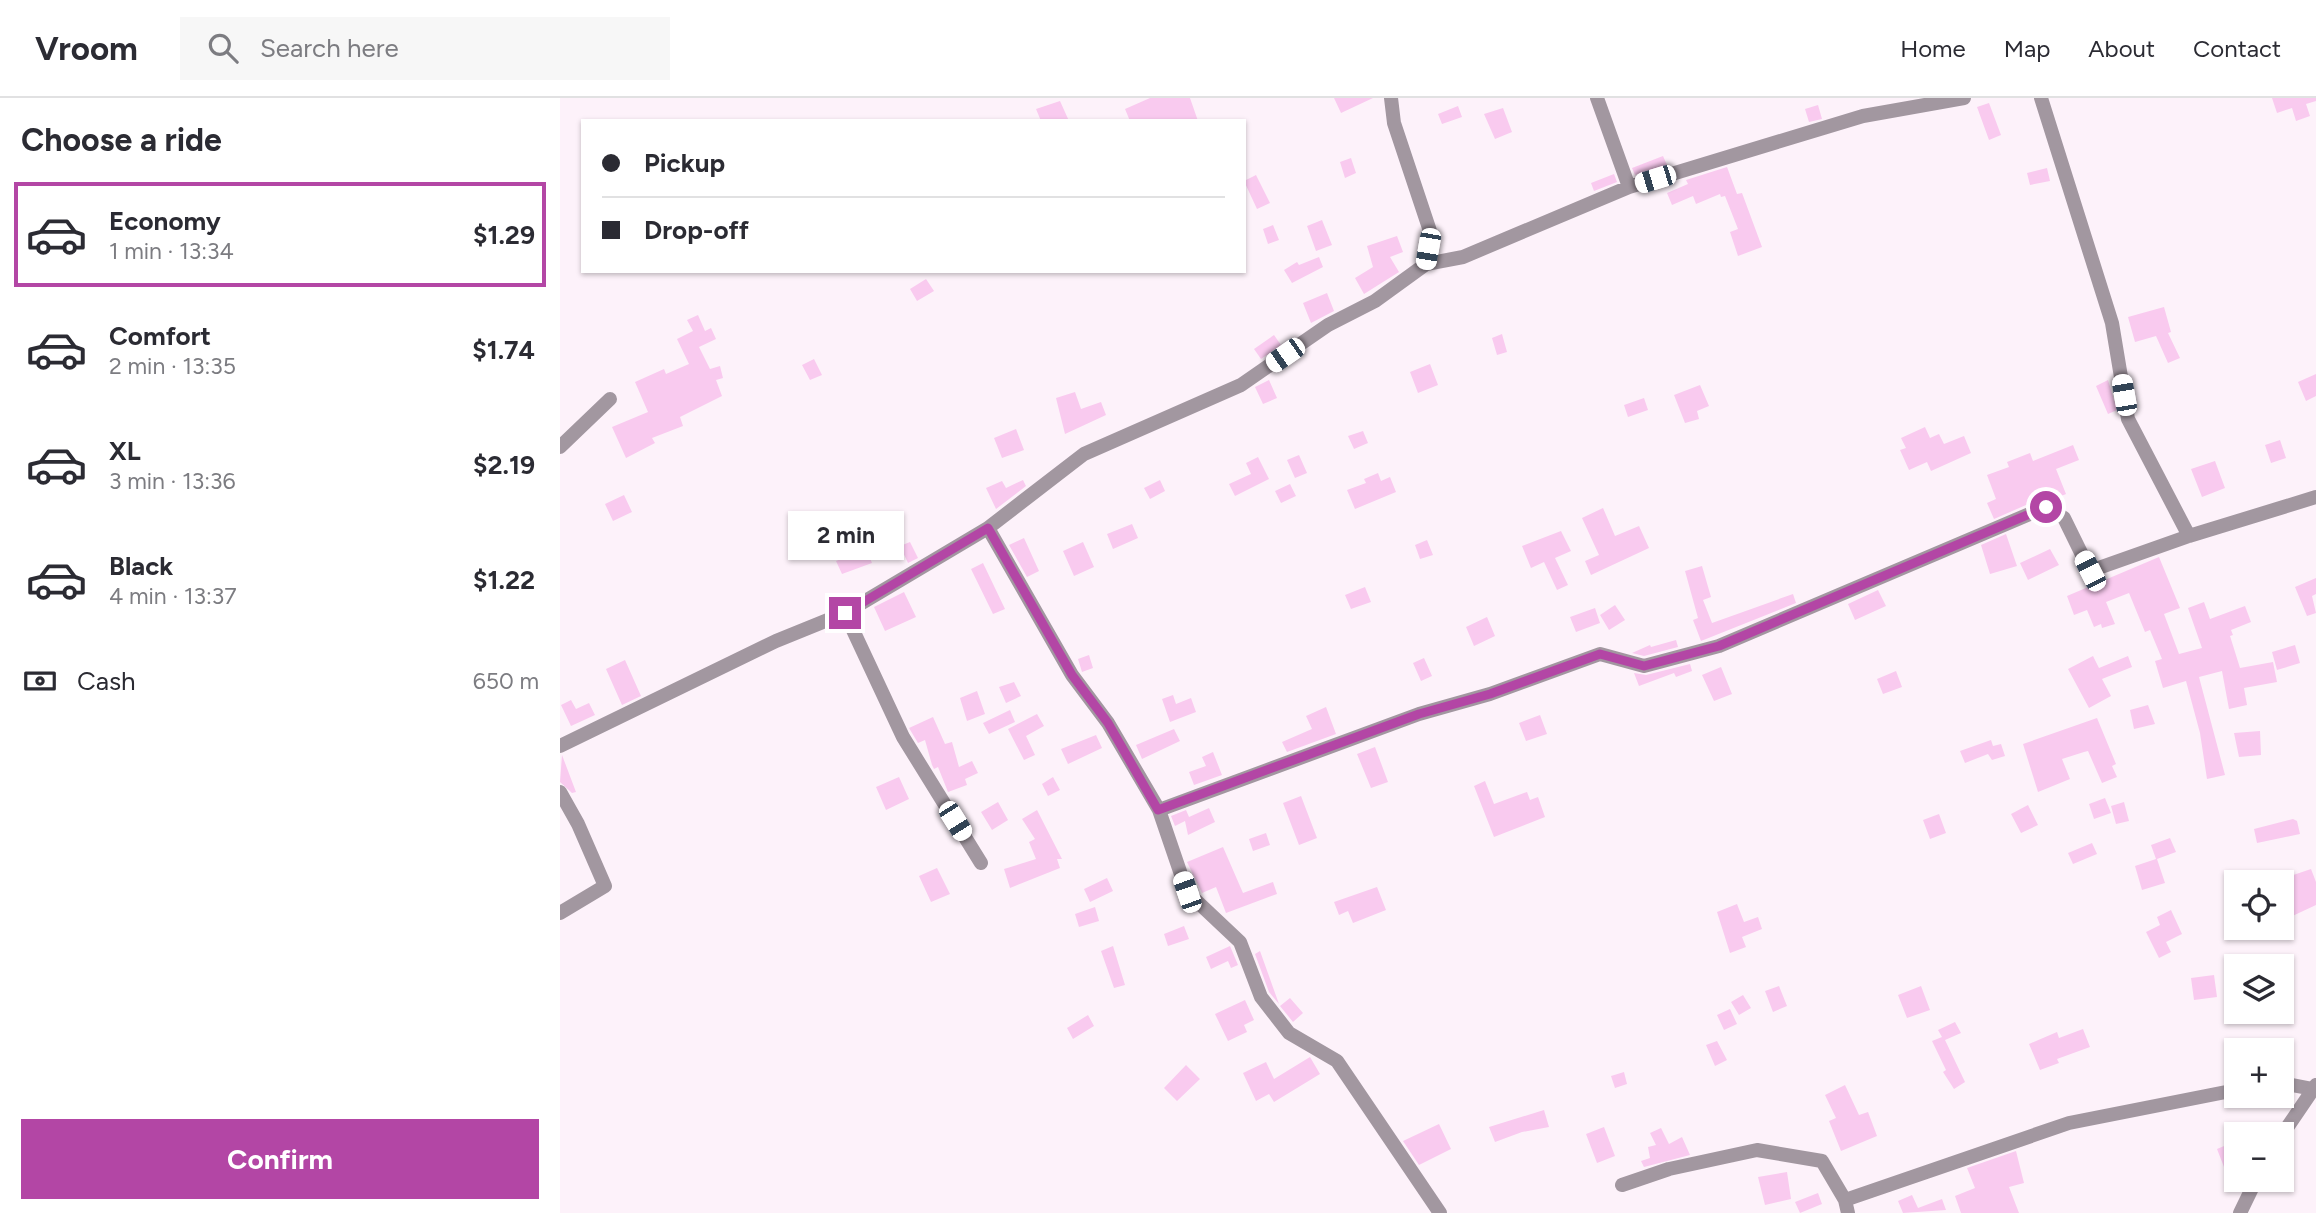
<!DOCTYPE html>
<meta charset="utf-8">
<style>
body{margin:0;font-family:Figtree,sans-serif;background:#f7f7f7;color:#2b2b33;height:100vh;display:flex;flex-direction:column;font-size:26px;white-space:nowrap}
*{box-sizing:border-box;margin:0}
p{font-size:23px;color:#7c7c81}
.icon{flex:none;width:38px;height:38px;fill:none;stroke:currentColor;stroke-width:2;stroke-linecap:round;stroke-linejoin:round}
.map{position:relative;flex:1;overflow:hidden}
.details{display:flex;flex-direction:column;background:#fff;width:560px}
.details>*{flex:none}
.top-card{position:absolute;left:21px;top:21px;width:665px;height:154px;border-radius:0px;box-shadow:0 2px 5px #0004;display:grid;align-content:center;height:154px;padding:0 21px;background:#fff}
.controls{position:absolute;left:1664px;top:772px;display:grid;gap:14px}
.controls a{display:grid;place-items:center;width:70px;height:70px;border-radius:0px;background:#fff;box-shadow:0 2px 5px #0004;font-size:35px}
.end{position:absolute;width:32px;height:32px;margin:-16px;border:9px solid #b346a5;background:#fff;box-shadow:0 0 0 4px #fff}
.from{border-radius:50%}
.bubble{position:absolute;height:49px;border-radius:0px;background:#fff;box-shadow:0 2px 5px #0004;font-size:23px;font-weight:700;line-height:49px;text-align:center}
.car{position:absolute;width:21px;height:42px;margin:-21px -10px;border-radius:9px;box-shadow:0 0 5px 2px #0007;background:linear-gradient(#fff 24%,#345 0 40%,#fff 0 76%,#345 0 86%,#fff 0)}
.top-card b{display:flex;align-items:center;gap:24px;height:66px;font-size:26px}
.top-card b+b{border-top:2px solid #e1e1e2}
.top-card i{width:18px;height:18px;background:#2b2b33}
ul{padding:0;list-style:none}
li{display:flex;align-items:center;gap:21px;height:105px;margin:0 14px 10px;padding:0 7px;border:4px solid transparent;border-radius:0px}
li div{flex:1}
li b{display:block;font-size:26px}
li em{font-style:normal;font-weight:700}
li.on{border-color:#b346a5}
li>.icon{width:63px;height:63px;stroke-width:1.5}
h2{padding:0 21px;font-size:32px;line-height:84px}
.pay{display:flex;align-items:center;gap:18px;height:77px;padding:0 21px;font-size:26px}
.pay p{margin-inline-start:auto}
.button{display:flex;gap:14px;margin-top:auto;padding:14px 21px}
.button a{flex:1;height:80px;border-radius:0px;background:#b346a5;color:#fff;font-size:28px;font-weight:700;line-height:80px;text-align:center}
header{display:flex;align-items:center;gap:42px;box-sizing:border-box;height:98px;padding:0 35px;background:#fff;border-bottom:2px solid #e1e1e2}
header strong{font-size:33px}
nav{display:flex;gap:38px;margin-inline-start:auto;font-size:24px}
.search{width:490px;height:63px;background:#f7f7f7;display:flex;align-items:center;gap:18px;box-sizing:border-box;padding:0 24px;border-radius:0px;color:#7c7c81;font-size:26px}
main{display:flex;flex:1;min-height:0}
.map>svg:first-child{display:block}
.building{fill:#f9caef}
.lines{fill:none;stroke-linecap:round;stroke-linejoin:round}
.minor{stroke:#a297a0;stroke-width:14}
.tertiary{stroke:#a297a0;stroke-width:14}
.route{stroke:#b346a5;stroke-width:9}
</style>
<header>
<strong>Vroom</strong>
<div class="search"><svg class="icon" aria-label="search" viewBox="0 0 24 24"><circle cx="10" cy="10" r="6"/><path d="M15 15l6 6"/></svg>Search here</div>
<nav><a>Home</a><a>Map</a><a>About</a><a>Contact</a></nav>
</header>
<main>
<section class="details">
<h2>Choose a ride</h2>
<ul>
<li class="on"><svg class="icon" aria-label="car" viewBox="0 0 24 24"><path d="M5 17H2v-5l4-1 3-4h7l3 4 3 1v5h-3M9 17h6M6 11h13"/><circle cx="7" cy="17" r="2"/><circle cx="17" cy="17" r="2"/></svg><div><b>Economy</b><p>1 min · 13:34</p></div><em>$1.29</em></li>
<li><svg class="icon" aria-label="car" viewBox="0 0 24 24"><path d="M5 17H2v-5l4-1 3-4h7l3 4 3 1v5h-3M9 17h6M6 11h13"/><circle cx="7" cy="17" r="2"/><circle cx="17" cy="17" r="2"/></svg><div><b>Comfort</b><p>2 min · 13:35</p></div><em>$1.74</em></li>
<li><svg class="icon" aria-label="car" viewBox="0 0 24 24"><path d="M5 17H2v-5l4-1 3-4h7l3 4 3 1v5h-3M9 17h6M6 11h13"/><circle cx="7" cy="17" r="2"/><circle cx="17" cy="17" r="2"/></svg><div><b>XL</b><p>3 min · 13:36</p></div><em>$2.19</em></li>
<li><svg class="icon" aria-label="car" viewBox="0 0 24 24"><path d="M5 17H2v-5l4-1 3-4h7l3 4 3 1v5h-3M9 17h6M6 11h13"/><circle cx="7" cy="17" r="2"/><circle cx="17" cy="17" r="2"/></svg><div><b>Black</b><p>4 min · 13:37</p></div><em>$1.22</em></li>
</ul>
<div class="pay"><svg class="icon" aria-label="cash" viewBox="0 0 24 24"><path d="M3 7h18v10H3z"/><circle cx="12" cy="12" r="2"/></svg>Cash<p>650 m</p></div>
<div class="button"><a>Confirm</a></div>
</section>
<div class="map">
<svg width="1756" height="1115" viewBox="0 0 1756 1115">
<rect width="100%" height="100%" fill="#fdf2fa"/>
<path class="building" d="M590,0H630L638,23H570L565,11Z
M774,0H813L781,15Z
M1712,0H1756V3L1746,6L1750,18L1736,23L1732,10L1717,15Z
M500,3L509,23H481L476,11Z
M1429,5L1441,37L1429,42L1417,9Z
M1258,7L1262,21L1249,24L1245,11Z
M898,8L902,19L882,26L878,16Z
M943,10L952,34L935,41L924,16Z
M1103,58L1107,67L1075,77L1072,70Z
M791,60L796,75L785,80L780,64Z
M1167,69L1177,96L1182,95L1202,149L1178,158L1170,134L1178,131L1165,98L1161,99L1160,96L1136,106L1133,98L1112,107L1107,95L1128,86L1126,82Z
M1487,70L1490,83L1470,87L1467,75Z
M1054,76L1057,84L1034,93L1031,85Z
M696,77L710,105L697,111L684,83Z
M762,122L772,147L756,153L747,128Z
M713,127L719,142L708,146L703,131Z
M837,138L843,154L830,159L839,174L804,196L795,180L813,169L807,148Z
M759,159L763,169L732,185L724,172L737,164L739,167Z
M366,181L374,193L357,203L350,191Z
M767,195L774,213L751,225L743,205Z
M1604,209L1611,234L1608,235L1620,260L1608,265L1596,238L1575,244L1568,219Z
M138,217L145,233L151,230L156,241L139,249L150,271L160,268L163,280L156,282L162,298L120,319L123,328L92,340L95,345L66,360L52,329L88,314L75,284L104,271L106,276L129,266L117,241L133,233L127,222Z
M942,236L947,254L937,257L932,240Z
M714,237L721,247L701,261L694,251Z
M254,261L262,277L250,282L242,267Z
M870,266L878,287L858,295L850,274Z
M1756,276V298L1746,303L1738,284Z
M709,282L717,300L703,306L695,289Z
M1548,282L1557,312L1548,316L1536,288Z
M1140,287L1149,308L1137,313L1139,321L1125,325L1114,297Z
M515,294L521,311L541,304L546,317L505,336L496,300Z
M1084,300L1088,312L1068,319L1064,307Z
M1365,329L1370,340L1379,336L1384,346L1404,338L1411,355L1371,373L1367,364L1349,372L1340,352L1346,350L1341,340Z
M456,331L464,352L442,360L434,340Z
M803,333L808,345L794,351L788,338Z
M1720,342L1726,360L1711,365L1705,347Z
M1513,347L1519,362L1496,371L1506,396L1492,402L1482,400L1434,421L1427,405L1436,401L1427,377L1449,369L1447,364L1470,355L1473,363Z
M739,357L747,375L735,380L727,362Z
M698,359L709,381L675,398L669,386L691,376L686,365Z
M1655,363L1665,390L1642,399L1631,371Z
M818,375L821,383L830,379L836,394L795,411L787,392L806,385L804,381Z
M463,382L466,388L436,411L426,390L442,383L446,390Z
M600,382L605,393L590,401L584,390Z
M730,386L736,398L721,405L715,393Z
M64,397L72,414L53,423L45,406Z
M1043,410L1055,438L1079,428L1089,450L1031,477L1025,463L1039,457L1022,420Z
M572,426L578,440L553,451L547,436Z
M1001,433L1011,453L995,460L1008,487L997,492L984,464L971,470L962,448Z
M1446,436L1457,468L1430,476L1421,447Z
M464,440L479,473L467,479L449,447Z
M867,442L873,457L860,461L855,447Z
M350,444L358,460L348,465L340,448Z
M523,444L534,469L514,478L503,453Z
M306,451L312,465L282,476L276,463Z
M1490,451L1499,467L1468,482L1460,465Z
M1599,459L1620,510L1604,516L1619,556L1642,550L1628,510L1644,504L1650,521L1685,508L1691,524L1671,532L1673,537L1670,538L1680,570L1713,564L1717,584L1684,590L1687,607L1669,611L1662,573L1639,579L1665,677L1647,681L1640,635L1626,583L1603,590L1595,563L1602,561L1590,532L1585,534L1569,495L1546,504L1555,526L1542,530L1541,526L1534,529L1527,512L1514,517L1507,498Z
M423,465L445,511L433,516L411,471Z
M1142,468L1151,499L1143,502L1152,525L1233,496L1236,505L1141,543L1133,522L1138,520L1125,473Z
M1756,480V496L1752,498L1756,515L1747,518L1735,489Z
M805,489L811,504L791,511L785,497Z
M1318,492L1326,508L1295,522L1288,506Z
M344,494L356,519L325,533L314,509Z
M1055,507L1065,522L1049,532L1040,517Z
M1035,510L1040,525L1016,534L1010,519Z
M927,519L935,538L914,548L906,529Z
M1116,542L1118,549L1084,558L1072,555L1090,547L1091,549Z
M1735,547L1740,565L1717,572L1712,554Z
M529,557L533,570L522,574L518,561Z
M1533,558L1539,570L1568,558L1572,569L1542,581L1551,598L1529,610L1508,571Z
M864,560L872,578L861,583L853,565Z
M65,562L81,598L62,607L46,571Z
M1130,566L1132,573L1116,579L1114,575L1079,588L1074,575L1086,577Z
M1161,569L1172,596L1154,603L1142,577Z
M1336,573L1342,589L1323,596L1317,581Z
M454,584L461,598L446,605L439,589Z
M417,593L425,616L407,623L400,600Z
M613,597L616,606L631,600L636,614L610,624L602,601Z
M11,602L16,611L29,605L35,617L11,628L1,607Z
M1588,607L1595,626L1574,631L1570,612Z
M766,609L776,636L727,654L722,644L752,631L746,618Z
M450,612L455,624L429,636L423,625Z
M477,616L484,628L466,638L475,657L464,662L448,631Z
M980,617L987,636L966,643L959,625Z
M373,619L385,646L392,644L399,669L412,663L418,675L405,681L407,687L388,694L378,669L374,671L372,667L365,642L358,645L349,630Z
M1537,620L1556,666L1552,668L1557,679L1542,685L1528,653L1524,654L1502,661L1510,681L1478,694L1463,646Z
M614,631L620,643L582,661L576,647Z
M1700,633L1701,657L1679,659L1674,635Z
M536,637L542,650L508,666L501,651Z
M1431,642L1433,648L1441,646L1445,658L1432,662L1428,656L1405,665L1400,653Z
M815,649L828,684L811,690L797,656Z
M653,654L662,677L634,687L629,674L646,668L642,659Z
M2,657L16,694L12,695L0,684Z
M339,679L349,701L326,712L316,689Z
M493,679L500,692L488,698L482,686Z
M925,683L934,706L967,694L970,702L978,699L985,719L934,739L914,688Z
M741,698L757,740L739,747L723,705Z
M1545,700L1551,715L1534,721L1529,706Z
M438,704L448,722L432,732L421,714Z
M1564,704L1569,723L1556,726L1551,708Z
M1468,707L1478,727L1461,735L1451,716Z
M649,710L655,724L628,737L625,723L615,728L611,718L626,712L629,719Z
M477,712L502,761H497L500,770L450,790L444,771L476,761L469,744L475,741L462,721Z
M1379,716L1386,735L1370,741L1363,722Z
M1733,721L1737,723L1740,736L1697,745L1694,731Z
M706,735L710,747L693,753L689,741Z
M1610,740L1616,754L1597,761L1605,785L1582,792L1575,768L1596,761L1591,747Z
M1532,745L1537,756L1513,766L1508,755Z
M663,749L683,795L713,784L717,796L666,815L656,789L642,795L627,764Z
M377,770L390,796L371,804L359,778Z
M1751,771L1756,784V807L1722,823V781Z
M547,780L553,793L530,804L524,791Z
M817,789L826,812L793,825L788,813L779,817L774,804Z
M1177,806L1184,824L1198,819L1202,831L1182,839L1186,849L1170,855L1157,814Z
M535,809L539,823L519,829L515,816Z
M1611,812L1622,836L1606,844L1611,854L1599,860L1586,834L1600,827L1597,819Z
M624,828L629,841L608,848L604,836Z
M553,848L565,887L554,890L541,853Z
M670,848L678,867L671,870L668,863L651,871L646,859Z
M700,853L719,906L709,894L695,856Z
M1654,877L1657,899L1634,902L1631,880Z
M1219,888L1227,908L1213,914L1205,893Z
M1361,888L1370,912L1347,920L1338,897Z
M1183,897L1191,910L1179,917L1171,904Z
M730,900L743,915L733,924L720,908Z
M685,902L694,922L684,927L687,934L668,943L655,916Z
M1170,911L1177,926L1164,932L1157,917Z
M528,917L534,928L513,941L507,930Z
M1395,924L1401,935L1385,942L1405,984L1394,991L1383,974L1386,972L1372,943L1382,939L1378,932Z
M1523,931L1530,949L1497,961L1499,965L1480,972L1469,946L1497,934L1499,940Z
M1157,943L1167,962L1155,968L1146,947Z
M750,959L760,976L714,1004L709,996L696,1003L683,975L706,964L714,981Z
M626,967L640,981L617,1003L604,990Z
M1064,974L1067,986L1055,990L1051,978Z
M1285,987L1299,1017L1308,1014L1317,1038L1281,1053L1269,1023L1276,1020L1265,997Z
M984,1012L989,1029L962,1034L935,1044L929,1029Z
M879,1026L891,1051L859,1067L843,1043Z
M1044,1029L1055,1058L1037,1065L1026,1036Z
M1101,1030L1109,1046L1122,1039L1130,1057L1084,1069L1081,1063L1090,1060L1088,1049L1096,1047L1090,1035Z
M1676,1043V1064L1664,1069L1657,1051Z
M1456,1053L1464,1085L1449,1089L1459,1115H1401L1395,1098L1415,1090L1407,1070Z
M1227,1074L1231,1101L1205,1107L1198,1079Z
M1258,1095L1262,1106L1240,1115L1235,1104Z
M1352,1097L1358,1110L1382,1101L1386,1112L1343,1115L1338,1103Z"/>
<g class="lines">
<path class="minor" d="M1037,0L1069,89
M1481,0L1552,225L1568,321L1629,438
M866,166L903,159L1069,89L1303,18L1404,0
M0,349L50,301
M428,430L524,356L681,287L768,227L815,203L866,166L871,136L834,25L831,0
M285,515L343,639L421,765
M0,648L216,543L285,515L428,430L512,577L548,625L599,712L859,616L930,596L1040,556L1084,568L1159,548L1486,409L1504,420L1530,473L1629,438L1756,399
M0,694L18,726L45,788L0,815
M599,712L627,794L680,844L701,899L729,935L777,963L880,1115
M1722,985L1753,991
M1062,1087L1109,1071L1197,1052L1262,1063L1285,1102L1288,1115
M1285,1102L1509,1025L1676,992"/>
<path class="tertiary" d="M1722,1037L1756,987
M1680,1115L1696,1082"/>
</g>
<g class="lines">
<path class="route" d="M285,515L428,430L512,577L548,625L598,712L859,616L930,596L1040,556L1084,568L1159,548L1486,409"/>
</g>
</svg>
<div class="controls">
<a><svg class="icon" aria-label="locate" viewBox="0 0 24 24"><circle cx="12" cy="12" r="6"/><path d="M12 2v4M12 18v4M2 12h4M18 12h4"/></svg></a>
<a><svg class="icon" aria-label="layers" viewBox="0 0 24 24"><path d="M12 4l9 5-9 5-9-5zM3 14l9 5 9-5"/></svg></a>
<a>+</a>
<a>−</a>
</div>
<i class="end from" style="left:1486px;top:409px"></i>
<i class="end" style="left:285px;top:515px"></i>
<div class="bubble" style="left:228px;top:413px;width:116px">2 min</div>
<i class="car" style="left:1095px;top:81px;rotate:253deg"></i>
<i class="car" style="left:868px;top:151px;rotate:190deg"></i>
<i class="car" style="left:725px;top:257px;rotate:235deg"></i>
<i class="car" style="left:1564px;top:297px;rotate:350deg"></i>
<i class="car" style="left:1530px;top:473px;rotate:333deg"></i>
<i class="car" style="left:395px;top:723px;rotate:148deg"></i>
<i class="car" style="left:627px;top:794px;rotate:341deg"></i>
<div class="top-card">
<b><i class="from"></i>Pickup</b>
<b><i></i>Drop-off</b>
</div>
</div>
</main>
